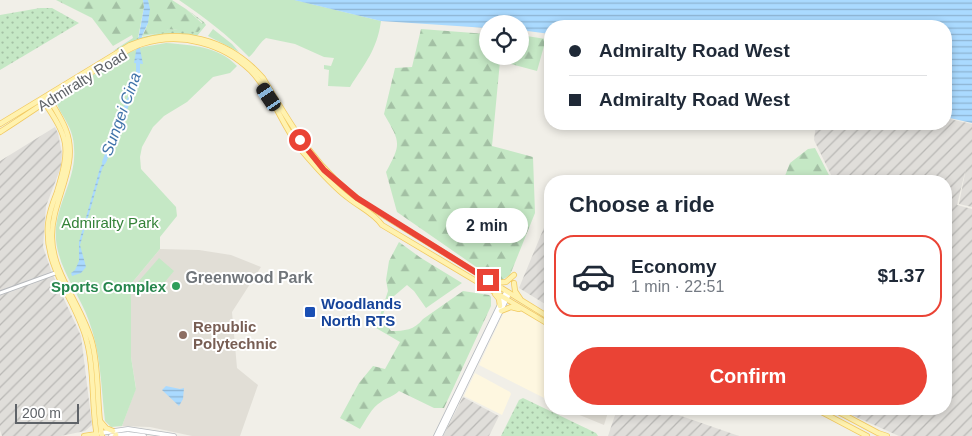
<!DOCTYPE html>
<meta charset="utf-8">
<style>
body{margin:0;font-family:Helvetica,sans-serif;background:#f6f6f7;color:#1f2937;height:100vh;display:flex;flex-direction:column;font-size:19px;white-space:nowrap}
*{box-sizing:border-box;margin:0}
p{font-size:16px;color:#747a83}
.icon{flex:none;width:28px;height:28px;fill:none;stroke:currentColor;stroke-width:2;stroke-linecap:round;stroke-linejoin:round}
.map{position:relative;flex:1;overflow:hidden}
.panel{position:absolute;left:544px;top:175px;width:408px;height:240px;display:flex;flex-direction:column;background:#fff;border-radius:20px;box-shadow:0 2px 8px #0003}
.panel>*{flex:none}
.top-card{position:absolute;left:544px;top:20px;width:408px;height:110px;border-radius:20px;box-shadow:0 2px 8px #0003;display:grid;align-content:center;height:110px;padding:0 25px;background:#fff}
.controls{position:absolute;left:479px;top:15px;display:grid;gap:10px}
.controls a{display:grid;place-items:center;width:50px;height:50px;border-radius:50%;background:#fff;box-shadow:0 2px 8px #0003;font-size:25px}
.scale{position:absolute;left:15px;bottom:12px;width:64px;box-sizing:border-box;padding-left:5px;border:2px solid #5f6368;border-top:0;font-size:14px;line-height:18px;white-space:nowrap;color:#5f6368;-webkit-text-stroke:4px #fff;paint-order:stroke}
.end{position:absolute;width:22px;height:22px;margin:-11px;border:6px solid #ea4335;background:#fff;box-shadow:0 0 0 2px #fff}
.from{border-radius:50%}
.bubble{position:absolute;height:35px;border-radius:18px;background:#fff;box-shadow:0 2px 8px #0003;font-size:16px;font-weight:700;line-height:35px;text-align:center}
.car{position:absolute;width:15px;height:30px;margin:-15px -8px;border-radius:6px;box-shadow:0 0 4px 1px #0007;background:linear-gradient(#222 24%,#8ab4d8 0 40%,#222 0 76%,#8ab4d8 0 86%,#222 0)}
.top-card b{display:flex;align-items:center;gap:18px;height:48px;font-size:19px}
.top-card b+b{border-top:1px solid #e0e1e3}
.top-card i{width:12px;height:12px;background:#1f2937}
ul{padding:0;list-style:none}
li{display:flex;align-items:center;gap:15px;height:82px;margin:0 10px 8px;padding:0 15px;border:2px solid transparent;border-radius:20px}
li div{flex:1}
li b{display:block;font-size:19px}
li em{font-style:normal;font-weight:700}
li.active{border-color:#ea4335}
li>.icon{width:45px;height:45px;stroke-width:1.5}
h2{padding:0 25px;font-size:22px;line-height:60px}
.cta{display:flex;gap:10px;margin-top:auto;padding:10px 25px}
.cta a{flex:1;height:58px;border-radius:30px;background:#ea4335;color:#fff;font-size:20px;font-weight:700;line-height:58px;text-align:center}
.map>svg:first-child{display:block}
.commercial{fill:#fef7e0}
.industrial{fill:url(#industrial-furrows)}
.education{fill:#e1ded6}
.grass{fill:url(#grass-dots)}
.forest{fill:url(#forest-firs)}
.green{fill:#c5e8c5}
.water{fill:url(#water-rules)}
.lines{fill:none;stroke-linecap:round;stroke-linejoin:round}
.river{stroke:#aadaff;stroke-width:4}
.tertiary-casing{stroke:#b5b8bc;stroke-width:5}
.secondary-casing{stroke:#b6babf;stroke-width:5.5}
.primary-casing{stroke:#f2c960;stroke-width:6}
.tertiary{stroke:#fff;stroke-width:3}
.secondary{stroke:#fff;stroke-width:4}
.primary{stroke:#fff2af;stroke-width:4.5}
.route{stroke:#ea4335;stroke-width:6}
.leisure-dot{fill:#2e9e5b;stroke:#fff;stroke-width:2}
.transit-dot{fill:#1a4fb4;stroke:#fff;stroke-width:2}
.education-dot{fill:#8d6e63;stroke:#fff;stroke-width:2}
.labels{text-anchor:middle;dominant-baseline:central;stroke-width:4;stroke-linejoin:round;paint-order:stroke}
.street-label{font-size:15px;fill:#5f6368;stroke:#fff}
.park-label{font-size:15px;fill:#348238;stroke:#fff}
.leisure-label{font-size:15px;font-weight:bold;fill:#27864d;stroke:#fff;text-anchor:end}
.transit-label{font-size:15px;font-weight:bold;fill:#164399;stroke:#fff;text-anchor:start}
.education-label{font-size:15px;font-weight:bold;fill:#785e54;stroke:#fff;text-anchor:start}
.water-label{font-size:16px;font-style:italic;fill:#4174aa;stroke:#fff}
.neighbourhood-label{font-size:16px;font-weight:bold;fill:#70757a;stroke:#fff}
</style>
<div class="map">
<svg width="972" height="436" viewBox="0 0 972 436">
<defs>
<pattern id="industrial-furrows" width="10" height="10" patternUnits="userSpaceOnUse" patternTransform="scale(1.25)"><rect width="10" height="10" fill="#e0deda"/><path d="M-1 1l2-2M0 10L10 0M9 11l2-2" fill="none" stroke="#b9b8b5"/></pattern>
<pattern id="grass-dots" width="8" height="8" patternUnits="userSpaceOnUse" patternTransform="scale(1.25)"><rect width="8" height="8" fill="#c5e8c5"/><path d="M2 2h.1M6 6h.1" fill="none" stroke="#a3c0a4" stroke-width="1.8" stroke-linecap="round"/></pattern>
<pattern id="forest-firs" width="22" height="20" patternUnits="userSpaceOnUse" patternTransform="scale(1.25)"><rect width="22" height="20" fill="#c5e8c5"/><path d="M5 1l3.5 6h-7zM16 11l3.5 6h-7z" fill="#a3c0a4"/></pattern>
<pattern id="water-rules" width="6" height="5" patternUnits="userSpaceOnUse" patternTransform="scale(1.25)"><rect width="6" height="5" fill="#aadaff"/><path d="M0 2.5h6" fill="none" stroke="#8eb4d2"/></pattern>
</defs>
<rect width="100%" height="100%" fill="#f1efe8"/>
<path class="commercial" d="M517,309L550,328V401L479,365L504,312Z
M475,373L510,392L511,394L502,415L464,396Z"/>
<path class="industrial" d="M945,118L972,124V207L959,204L966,168L957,205L972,209V436H899L838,409H945V181H834L814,140L816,124H945Z
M55,127L58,133L62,154L61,167L46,206L43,247L52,273L81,336L92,425L85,431L61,436H2L0,430V161Z
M550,213V307L519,288Z
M463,397L499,416L489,436H443Z
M617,409H661L739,436H608Z"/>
<path class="education" d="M160,249L199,250L231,255L261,267L232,312L237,368L258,385L240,436H192L150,427L122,426L136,388L131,357V284Z
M565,409H609L604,425Z"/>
<path class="grass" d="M40,8H52L79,23L0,70V15Z
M186,9L204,22L206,25L197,36L174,33L162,35L113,51L133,38C139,38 163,33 168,29L180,30L203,23Z
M523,398L596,433L598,436H501L519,400Z"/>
<path class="forest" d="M56,0H143L144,7L138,38H133L132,35L113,46L92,18Z
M148,0H172L186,9L204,25L198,32L168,29L166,32L142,36C149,26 150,12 148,0Z
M213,29L232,44L239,52L208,36Z
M421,29L487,34L488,56H520V35L546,39L537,71L500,61L492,146L533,157L535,213L510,275L502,280H495L397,212L386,172C402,143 400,142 384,114L395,68L412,67Z
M815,148L831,179L830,181H783L790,163L808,149Z
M399,242L421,258L462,283L426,308L414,291L407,285L387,302L382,318L391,331C405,331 414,330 423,319L463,291L489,295L491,297V306L444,408H434L399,391C393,397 387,397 381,402C372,407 366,420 360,429L340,418L359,383L373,366L385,369L400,342L376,328L388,291L386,280L389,261Z"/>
<path class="green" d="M179,0H295L381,21C377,50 365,63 350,87L328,86L329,70L324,69V65L331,66L334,58L324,57L295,44L266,38C259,43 256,51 249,57C228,35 204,17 179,0Z
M166,43C191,45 218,46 237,66L230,73L213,77L187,102L164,116L153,127L142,147L140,157L141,169L176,207L177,216L160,237V249L131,284V357L136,389L122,426L111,427L105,421C101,388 101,353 89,321C79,293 59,270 56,240C53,207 77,181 74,148C74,139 71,130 67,123C63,114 56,108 57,99L125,54L143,47Z
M159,258L174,271L154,295L138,282Z"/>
<path class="water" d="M143,0H148L150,9L148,23L142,36L140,49L143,64L134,63L144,7Z
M294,0H972V123L945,117V26H550V34L520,30V24H488L487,28L381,21Z
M105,159L107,160L102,169L80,245L86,267L81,273L72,276L71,273L75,270L79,261V242L100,168Z
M166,386L180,389L184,388L183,399L179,406L162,390Z"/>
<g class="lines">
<path class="river" d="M104,162L138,77V61"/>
<g class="tertiary-casing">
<path id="tertiary" d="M0,293L58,272"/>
</g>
<g class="secondary-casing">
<path id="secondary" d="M101,433L128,429L174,436
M111,436L128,434L144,436
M436,436L506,292
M440,436L509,294"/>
</g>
<g class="primary-casing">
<path id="primary" d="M48,97C54,107 62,119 66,130C80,166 51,201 52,237C52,273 82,306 92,342C100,372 96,405 102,436
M43,100C69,139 71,146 57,192C53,202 49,213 48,224C44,270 77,300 87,342C95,372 91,405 97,436
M0,124L130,45C179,26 228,38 263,78C292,127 317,171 365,204L550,318
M0,132C31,112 61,91 92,72C108,62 124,50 142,44C180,32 223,43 251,71C273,94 282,126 302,151C316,167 330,184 347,197C359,207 374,213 382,225L550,325
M493,283L506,282L514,275
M514,283L515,291L521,300
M495,294L499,299L500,306
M501,311L511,307L519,309
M816,409L867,436
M833,409L878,433L887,436
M100,421L106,428L113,431
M84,436L97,434
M115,436L116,435"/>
</g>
<use href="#tertiary" class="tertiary"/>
<use href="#secondary" class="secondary"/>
<use href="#primary" class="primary"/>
</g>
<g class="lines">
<path class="route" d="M300,140L324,170L357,198L488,280"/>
</g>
<circle class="leisure-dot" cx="176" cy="286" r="5"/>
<rect class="transit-dot" x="304" y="306" width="12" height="12" rx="2.5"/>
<circle class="education-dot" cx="183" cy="335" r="5"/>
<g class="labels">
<g class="street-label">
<text transform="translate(82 80) rotate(-32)">Admiralty Road</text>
</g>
<g class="park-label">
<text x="110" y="222">Admiralty Park</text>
</g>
<g class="leisure-label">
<text x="166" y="286">Sports Complex</text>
</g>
<g class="transit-label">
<text x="321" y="303">Woodlands<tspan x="321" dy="17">North RTS</tspan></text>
</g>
<g class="education-label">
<text x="193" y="326">Republic<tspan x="193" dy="17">Polytechnic</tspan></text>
</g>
<g class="water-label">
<text transform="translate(121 114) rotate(-70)">Sungei Cina</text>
</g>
<g class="neighbourhood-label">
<text x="249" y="277">Greenwood Park</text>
</g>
</g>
</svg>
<div class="controls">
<a><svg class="icon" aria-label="locate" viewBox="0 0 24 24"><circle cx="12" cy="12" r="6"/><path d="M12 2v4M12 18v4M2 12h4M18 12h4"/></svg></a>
</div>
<div class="scale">200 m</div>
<i class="end from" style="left:300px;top:140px"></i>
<i class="end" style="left:488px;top:280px"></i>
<div class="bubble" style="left:446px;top:208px;width:82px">2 min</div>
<i class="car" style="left:269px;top:97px;rotate:326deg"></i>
<div class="top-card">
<b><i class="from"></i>Admiralty Road West</b>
<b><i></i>Admiralty Road West</b>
</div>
<section class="panel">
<h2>Choose a ride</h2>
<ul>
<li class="active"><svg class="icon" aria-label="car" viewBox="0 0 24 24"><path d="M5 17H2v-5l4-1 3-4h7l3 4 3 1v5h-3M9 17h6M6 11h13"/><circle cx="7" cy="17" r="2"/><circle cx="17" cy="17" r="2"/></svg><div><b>Economy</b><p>1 min · 22:51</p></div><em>$1.37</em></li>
</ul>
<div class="cta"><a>Confirm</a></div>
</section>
</div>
